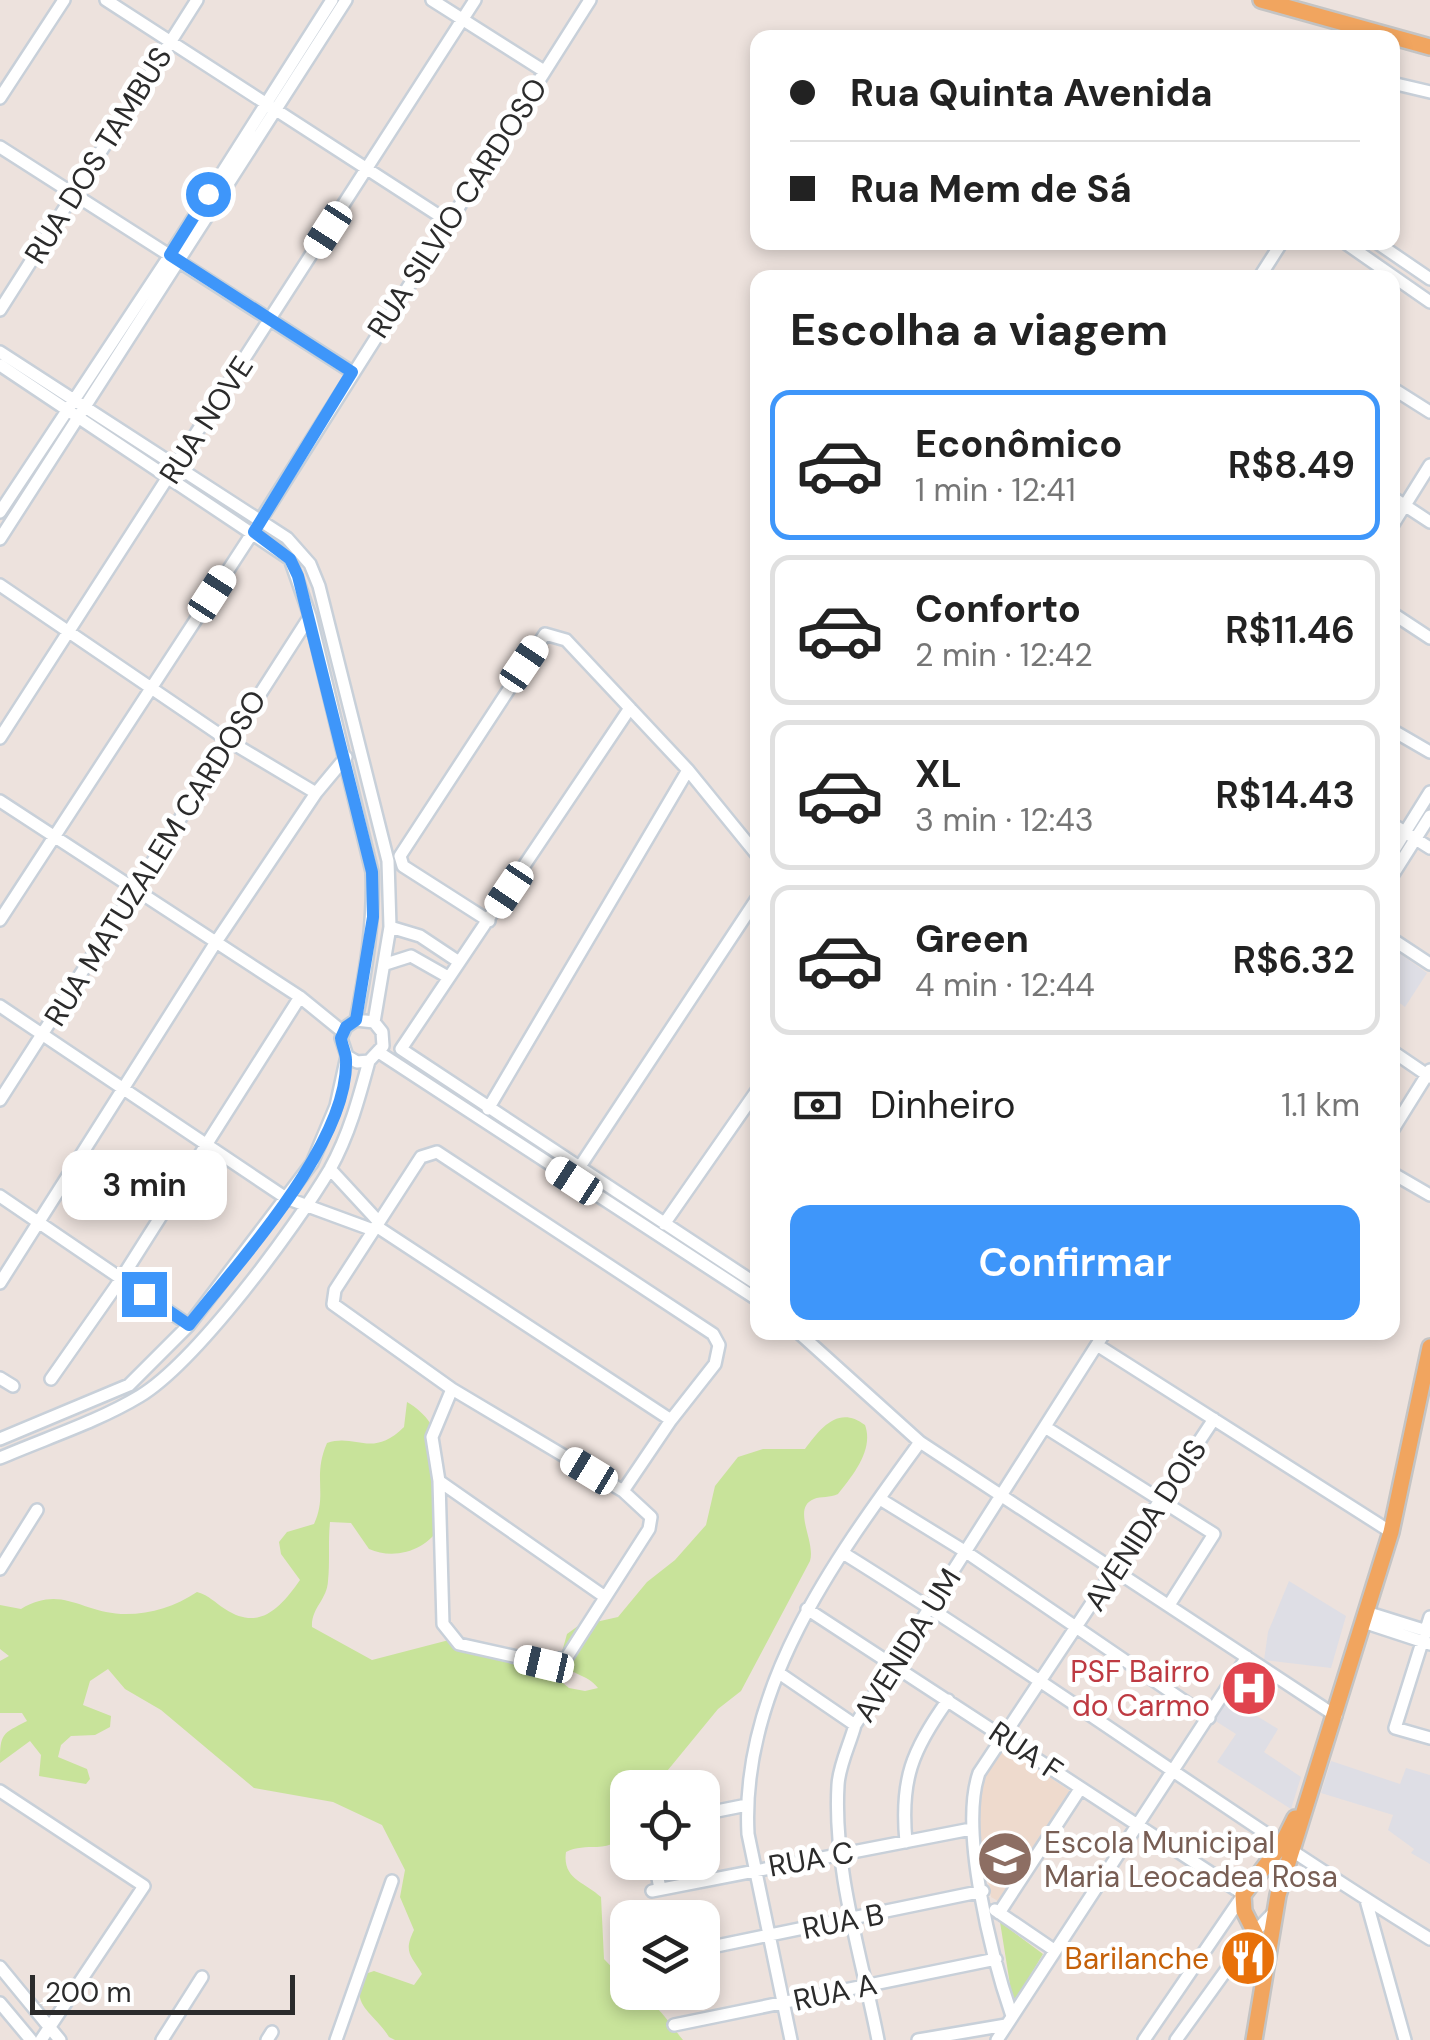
<!DOCTYPE html>
<html lang="pt">
<meta charset="utf-8">
<style>
body{margin:0;font-family:"DM Sans",sans-serif;background:#f2f2f2;color:#222;height:100vh;display:flex;flex-direction:column;font-size:38px;white-space:nowrap}
*{box-sizing:border-box;margin:0}
p{font-size:32px;color:#767676}
.icon{flex:none;width:55px;height:55px;fill:none;stroke:currentColor;stroke-width:2;stroke-linecap:round;stroke-linejoin:round}
.map{position:relative;flex:1;overflow:hidden}
.drawer{position:absolute;left:750px;top:270px;width:650px;height:1070px;display:flex;flex-direction:column;background:#fff;border-radius:20px;box-shadow:0 5px 15px #0003}
.drawer>*{flex:none}
.guide{position:absolute;left:750px;top:30px;width:650px;height:220px;border-radius:20px;box-shadow:0 5px 15px #0003;display:grid;align-content:center;height:220px;padding:0 40px;background:#fff}
.fabs{position:absolute;left:610px;top:1770px;display:grid;gap:20px}
.fabs a{display:grid;place-items:center;width:110px;height:110px;border-radius:20px;background:#fff;box-shadow:0 5px 15px #0003;font-size:50px}
.scale{position:absolute;left:30px;bottom:25px;width:265px;box-sizing:border-box;padding-left:10px;border:5px solid #2b2b2b;border-top:0;font-size:28px;line-height:35px;white-space:nowrap;color:#2b2b2b;-webkit-text-stroke:8px #fff;paint-order:stroke}
.end{position:absolute;width:45px;height:45px;margin:-22px;border:12px solid #3e96fa;background:#fff;box-shadow:0 0 0 5px #fff}
.from{border-radius:50%}
.bubble{position:absolute;height:70px;border-radius:20px;background:#fff;box-shadow:0 5px 15px #0003;font-size:32px;font-weight:600;line-height:70px;text-align:center}
.car{position:absolute;width:30px;height:60px;margin:-30px -15px;border-radius:12px;box-shadow:0 0 8px 2px #0007;background:linear-gradient(#fff 24%,#345 0 40%,#fff 0 76%,#345 0 86%,#fff 0)}
.guide b{display:flex;align-items:center;gap:35px;height:95px;font-size:38px}
.guide b+b{border-top:2px solid #e0e0e0}
.guide i{width:25px;height:25px;background:#222}
ul{padding:0;list-style:none}
li{display:flex;align-items:center;gap:30px;height:150px;margin:0 20px 15px;padding:0 20px;border:5px solid #e0e0e0;border-radius:20px}
li div{flex:1}
li b{display:block;font-size:38px}
li em{font-style:normal;font-weight:600}
li.selected{border-color:#3e96fa}
li>.icon{width:90px;height:90px;stroke-width:1.5}
h2{padding:0 40px;font-size:45px;line-height:120px}
.pay{display:flex;align-items:center;gap:25px;height:110px;padding:0 40px;font-size:38px}
.pay p{margin-inline-start:auto}
.primary-button{display:flex;gap:20px;margin-top:auto;padding:20px 40px}
.primary-button a{flex:1;height:115px;border-radius:20px;background:#3e96fa;color:#fff;font-size:40px;font-weight:600;line-height:115px;text-align:center}
.map>svg:first-child{display:block}
.industrial{fill:#dedee5}
.education{fill:#eedacd}
.green{fill:#c8e39a}
.lines{fill:none;stroke-linecap:round;stroke-linejoin:round}
.minor-casing{stroke:#c8d0d9;stroke-width:16}
.major-casing{stroke:#c4c4c4;stroke-width:20}
.minor{stroke:#fff;stroke-width:11}
.major{stroke:#f1a55f;stroke-width:15}
.route{stroke:#3e96fa;stroke-width:12}
.labels{text-anchor:middle;dominant-baseline:central;stroke-width:10;stroke-linejoin:round;paint-order:stroke}
.street-label{font-size:30px;fill:#2b2b2b;stroke:#fff}
.health-label{font-size:30px;fill:#be3a42;stroke:#fff;text-anchor:end}
.education-label{font-size:30px;fill:#785e54;stroke:#fff;text-anchor:start}
.food-label{font-size:30px;fill:#c56008;stroke:#fff;text-anchor:end}
</style>
<div class="map">
<svg width="1430" height="2040" viewBox="0 0 1430 2040">
<rect width="100%" height="100%" fill="#ede2dd"/>
<path class="industrial" d="M1393,949L1427,973L1405,1007L1393,998Z
M1289,1581L1346,1616L1331,1668L1264,1660L1268,1632Z
M1229,1699L1278,1729L1264,1752L1301,1777L1291,1809L1217,1762L1236,1734L1214,1720Z
M1331,1761L1400,1784L1406,1768L1430,1775V1864L1411,1853L1414,1849L1388,1830L1393,1815L1321,1793Z"/>
<path class="education" d="M1003,1746L1070,1791L998,1901L991,1897L977,1822V1800L984,1777Z"/>
<path class="green" d="M407,1402C416,1407 425,1415 430,1423C434,1430 447,1501 446,1507C442,1545 400,1563 369,1549L351,1523L330,1522C328,1541 330,1562 328,1581C327,1600 311,1608 312,1627L372,1660L449,1640L537,1662L569,1688L585,1691L598,1688C587,1673 569,1676 560,1659L567,1634L578,1626L618,1617L647,1582L675,1560L706,1525L715,1486L738,1457L763,1449H805C821,1427 839,1405 865,1425C874,1450 853,1475 838,1494C830,1498 821,1496 814,1499C791,1508 816,1541 810,1561L741,1691L718,1709L654,1787L628,1788C627,1817 634,1845 597,1847C586,1847 576,1847 566,1852C562,1879 585,1882 601,1897L604,1959L627,1983L628,1992C651,1993 669,2023 683,2040H395L389,2037C374,2012 351,2008 362,1975L374,1971L414,1985L422,1974C411,1955 403,1953 414,1930L400,1897L405,1870L382,1825L333,1802L254,1788L161,1710L125,1689L108,1669L90,1681L83,1705L111,1716L110,1727L95,1735L71,1736L61,1745L58,1757L87,1769L90,1779L86,1784L39,1776L41,1755L30,1741L0,1763C0,1733 2,1734 27,1721L22,1713H0V1661L9,1656L0,1649V1605L21,1609C62,1585 80,1612 121,1614C150,1615 174,1607 197,1592C210,1596 214,1602 225,1609C260,1632 281,1607 300,1580L281,1554L279,1542L287,1532L314,1524C328,1494 312,1477 327,1443C356,1433 372,1459 404,1427Z
M1000,1922L1043,1954L1014,2002L1012,1997Z"/>
<g class="lines">
<g class="minor-casing">
<path id="minor" d="M106,0L449,222
M432,0L544,71
M1392,83L1430,92
M0,98L64,0
M0,147L352,372
M1344,242L1430,302
M1376,242L1430,279
M1259,278L1282,242
M0,310L197,0
M0,352L287,538L310,564L319,586L388,861L390,927L374,1022
M0,365L290,559L310,616L372,872C374,923 366,970 356,1020L346,1027L341,1038L347,1056L357,1062L369,1061L383,1046L382,1032L374,1022L356,1020
M1392,388L1430,412
M1392,497L1430,522
M0,512L170,255L332,0
M1392,526L1430,465
M0,539L346,0
M0,585L229,741L316,793
M1392,613L1430,638
M630,708L401,1049L758,1285
M1392,730L1430,752
M0,738L475,0
M0,801L300,997L343,1032
M1392,824L1430,848
M1392,853L1430,792
M1392,876L1430,816
M0,920L253,532L590,0
M489,921L403,866L400,856L545,634L566,640L688,770L758,856
M390,927L420,936L459,962
M1392,939L1430,964
M386,964L411,956L448,977
M0,1006L286,1198L373,1230
M1392,1051L1430,1077
M380,1053L758,1300
M0,1100L310,616
M488,1109L688,770
M1392,1131L1430,1070
M579,1168L758,897
M330,1169L378,1221
M1392,1173L1430,1195
M0,1196L189,1325
M664,1224L758,1089
M376,1226L671,1420
M0,1283L216,942L316,793L346,757
M798,1332L920,1442L1336,1716
M1097,1345L1391,1532
M0,1378L13,1386
M51,1379L121,1279L300,997
M452,1389L432,1437L439,1481L443,1624L459,1644L544,1663L567,1657L649,1529L651,1517L623,1491L671,1420L715,1364L719,1345L713,1334L437,1152L421,1157L335,1290L333,1304L452,1389L623,1491
M1045,1427L1214,1534L1169,1605
M0,1439L129,1385L189,1325L312,1163L336,1106L347,1056
M0,1458C46,1438 97,1422 140,1396C197,1361 295,1228 330,1169C349,1135 359,1098 369,1061
M439,1481L605,1597
M880,1499L966,1552L1209,1718
M843,1553C1042,1677 1231,1816 1430,1939
M0,1569L37,1510
M807,1609L1243,1894
M1366,1612L1430,1632
M1430,1617L1395,1728L1430,1738
M1363,1622L1430,1644
M779,1673L855,1725
M0,1791L144,1886L41,2040
M702,1814L747,1805
M906,1842C900,1780 912,1750 948,1700
M655,1862L660,1889
M652,1891L971,1829
M1366,1900L1405,2040
M995,1910L1054,1950
M999,1913L1080,1789
M702,1949L983,1891
M0,1967L60,2040
M0,2003L31,2040
M1012,2016C992,1958 959,1830 979,1773L1214,1419
M674,2025L996,1959
M162,2040L202,1977
M267,2040L272,2032
M336,2040L392,1881
M791,2040L748,1834C740,1686 837,1556 920,1442
M878,2040C862,1958 833,1870 838,1785C839,1765 850,1744 855,1725L1105,1332
M918,2040L1006,2025
M997,2040L1247,1657
M1144,2040L1243,1895
M1176,2040L1250,1937L1273,1913"/>
</g>
<g class="major-casing">
<path id="major" d="M1261,0L1430,47
M1265,1953L1244,1911L1243,1895L1282,1844L1295,1818
M1254,2040L1278,1895L1391,1532L1430,1347"/>
</g>
<use href="#minor" class="minor"/>
<use href="#major" class="major"/>
</g>
<g class="lines">
<path class="route" d="M144,1294L189,1325C239,1261 349,1143 346,1060C346,1053 342,1046 341,1038L346,1027L356,1020L373,917L372,872L298,576L290,559L254,532L352,372L170,255L208,194"/>
</g>
<defs>
<g id="hospital-disc" transform="scale(2.875)"><circle r="9.5" fill="#e0444e" stroke="#fff"/><path d="M-5-5h3v3.5h4V-5h3V5h-3V1.5h-4V5h-3Z" fill="#fff"/></g>
<g id="school-disc" transform="scale(2.875)"><circle r="9.5" fill="#8d6e63" stroke="#fff"/><path d="M0-5L7-2L0 1L-7-2ZM-4 1L0 2.5L4 1V4Q0 6-4 4Z" fill="#fff"/></g>
<g id="restaurant-disc" transform="scale(2.875)"><circle r="9.5" fill="#e8710a" stroke="#fff"/><path d="M-5-6h1v4h1v-4h1v4h1v-4h1v5L-1.5 .5V6h-2V.5L-5-1ZM5-6V6H3V1.5H1.5Q1.5-4 5-6Z" fill="#fff"/></g>
</defs>
<g fill-rule="evenodd">
<use href="#hospital-disc" x="1249" y="1688"/>
<use href="#school-disc" x="1005" y="1859"/>
<use href="#restaurant-disc" x="1248" y="1958"/>
</g>
<g class="labels">
<g class="street-label">
<text transform="translate(98 155) rotate(-58)">RUA DOS TAMBUS</text>
<text transform="translate(457 208) rotate(-57)">RUA SILVIO CARDOSO</text>
<text transform="translate(206 420) rotate(-57)">RUA NOVE</text>
<text transform="translate(155 858) rotate(-58)">RUA MATUZALEM CARDOSO</text>
<text transform="translate(1145 1525) rotate(-57)">AVENIDA DOIS</text>
<text transform="translate(907 1645) rotate(-58)">AVENIDA UM</text>
<text transform="translate(1026 1751) rotate(34)">RUA F</text>
<text transform="translate(811 1859) rotate(-10)">RUA C</text>
<text transform="translate(843 1921) rotate(-11)">RUA B</text>
<text transform="translate(835 1992) rotate(-12)">RUA A</text>
</g>
<g class="health-label">
<text x="1210" y="1671">PSF Bairro<tspan x="1210" dy="34">do Carmo</tspan></text>
</g>
<g class="education-label">
<text x="1044" y="1842">Escola Municipal<tspan x="1044" dy="34">Maria Leocadea Rosa</tspan></text>
</g>
<g class="food-label">
<text x="1209" y="1958">Barilanche</text>
</g>
</g>
</svg>
<div class="fabs">
<a><svg class="icon" aria-label="locate" viewBox="0 0 24 24"><circle cx="12" cy="12" r="6"/><path d="M12 2v4M12 18v4M2 12h4M18 12h4"/></svg></a>
<a><svg class="icon" aria-label="layers" viewBox="0 0 24 24"><path d="M12 4l9 5-9 5-9-5zM3 14l9 5 9-5"/></svg></a>
</div>
<div class="scale">200 m</div>
<i class="end from" style="left:208px;top:194px"></i>
<i class="end" style="left:144px;top:1294px"></i>
<div class="bubble" style="left:62px;top:1150px;width:165px">3 min</div>
<i class="car" style="left:328px;top:230px;rotate:213deg"></i>
<i class="car" style="left:212px;top:594px;rotate:33deg"></i>
<i class="car" style="left:524px;top:664px;rotate:34deg"></i>
<i class="car" style="left:509px;top:890px;rotate:214deg"></i>
<i class="car" style="left:574px;top:1181px;rotate:303deg"></i>
<i class="car" style="left:589px;top:1471px;rotate:301deg"></i>
<i class="car" style="left:544px;top:1664px;rotate:283deg"></i>
<div class="guide">
<b><i class="from"></i>Rua Quinta Avenida</b>
<b><i></i>Rua Mem de Sá</b>
</div>
<section class="drawer">
<h2>Escolha a viagem</h2>
<ul>
<li class="selected"><svg class="icon" aria-label="car" viewBox="0 0 24 24"><path d="M5 17H2v-5l4-1 3-4h7l3 4 3 1v5h-3M9 17h6M6 11h13"/><circle cx="7" cy="17" r="2"/><circle cx="17" cy="17" r="2"/></svg><div><b>Econômico</b><p>1 min · 12:41</p></div><em>R$8.49</em></li>
<li><svg class="icon" aria-label="car" viewBox="0 0 24 24"><path d="M5 17H2v-5l4-1 3-4h7l3 4 3 1v5h-3M9 17h6M6 11h13"/><circle cx="7" cy="17" r="2"/><circle cx="17" cy="17" r="2"/></svg><div><b>Conforto</b><p>2 min · 12:42</p></div><em>R$11.46</em></li>
<li><svg class="icon" aria-label="car" viewBox="0 0 24 24"><path d="M5 17H2v-5l4-1 3-4h7l3 4 3 1v5h-3M9 17h6M6 11h13"/><circle cx="7" cy="17" r="2"/><circle cx="17" cy="17" r="2"/></svg><div><b>XL</b><p>3 min · 12:43</p></div><em>R$14.43</em></li>
<li><svg class="icon" aria-label="car" viewBox="0 0 24 24"><path d="M5 17H2v-5l4-1 3-4h7l3 4 3 1v5h-3M9 17h6M6 11h13"/><circle cx="7" cy="17" r="2"/><circle cx="17" cy="17" r="2"/></svg><div><b>Green</b><p>4 min · 12:44</p></div><em>R$6.32</em></li>
</ul>
<div class="pay"><svg class="icon" aria-label="cash" viewBox="0 0 24 24"><path d="M3 7h18v10H3z"/><circle cx="12" cy="12" r="2"/></svg>Dinheiro<p>1.1 km</p></div>
<div class="primary-button"><a>Confirmar</a></div>
</section>
</div>
